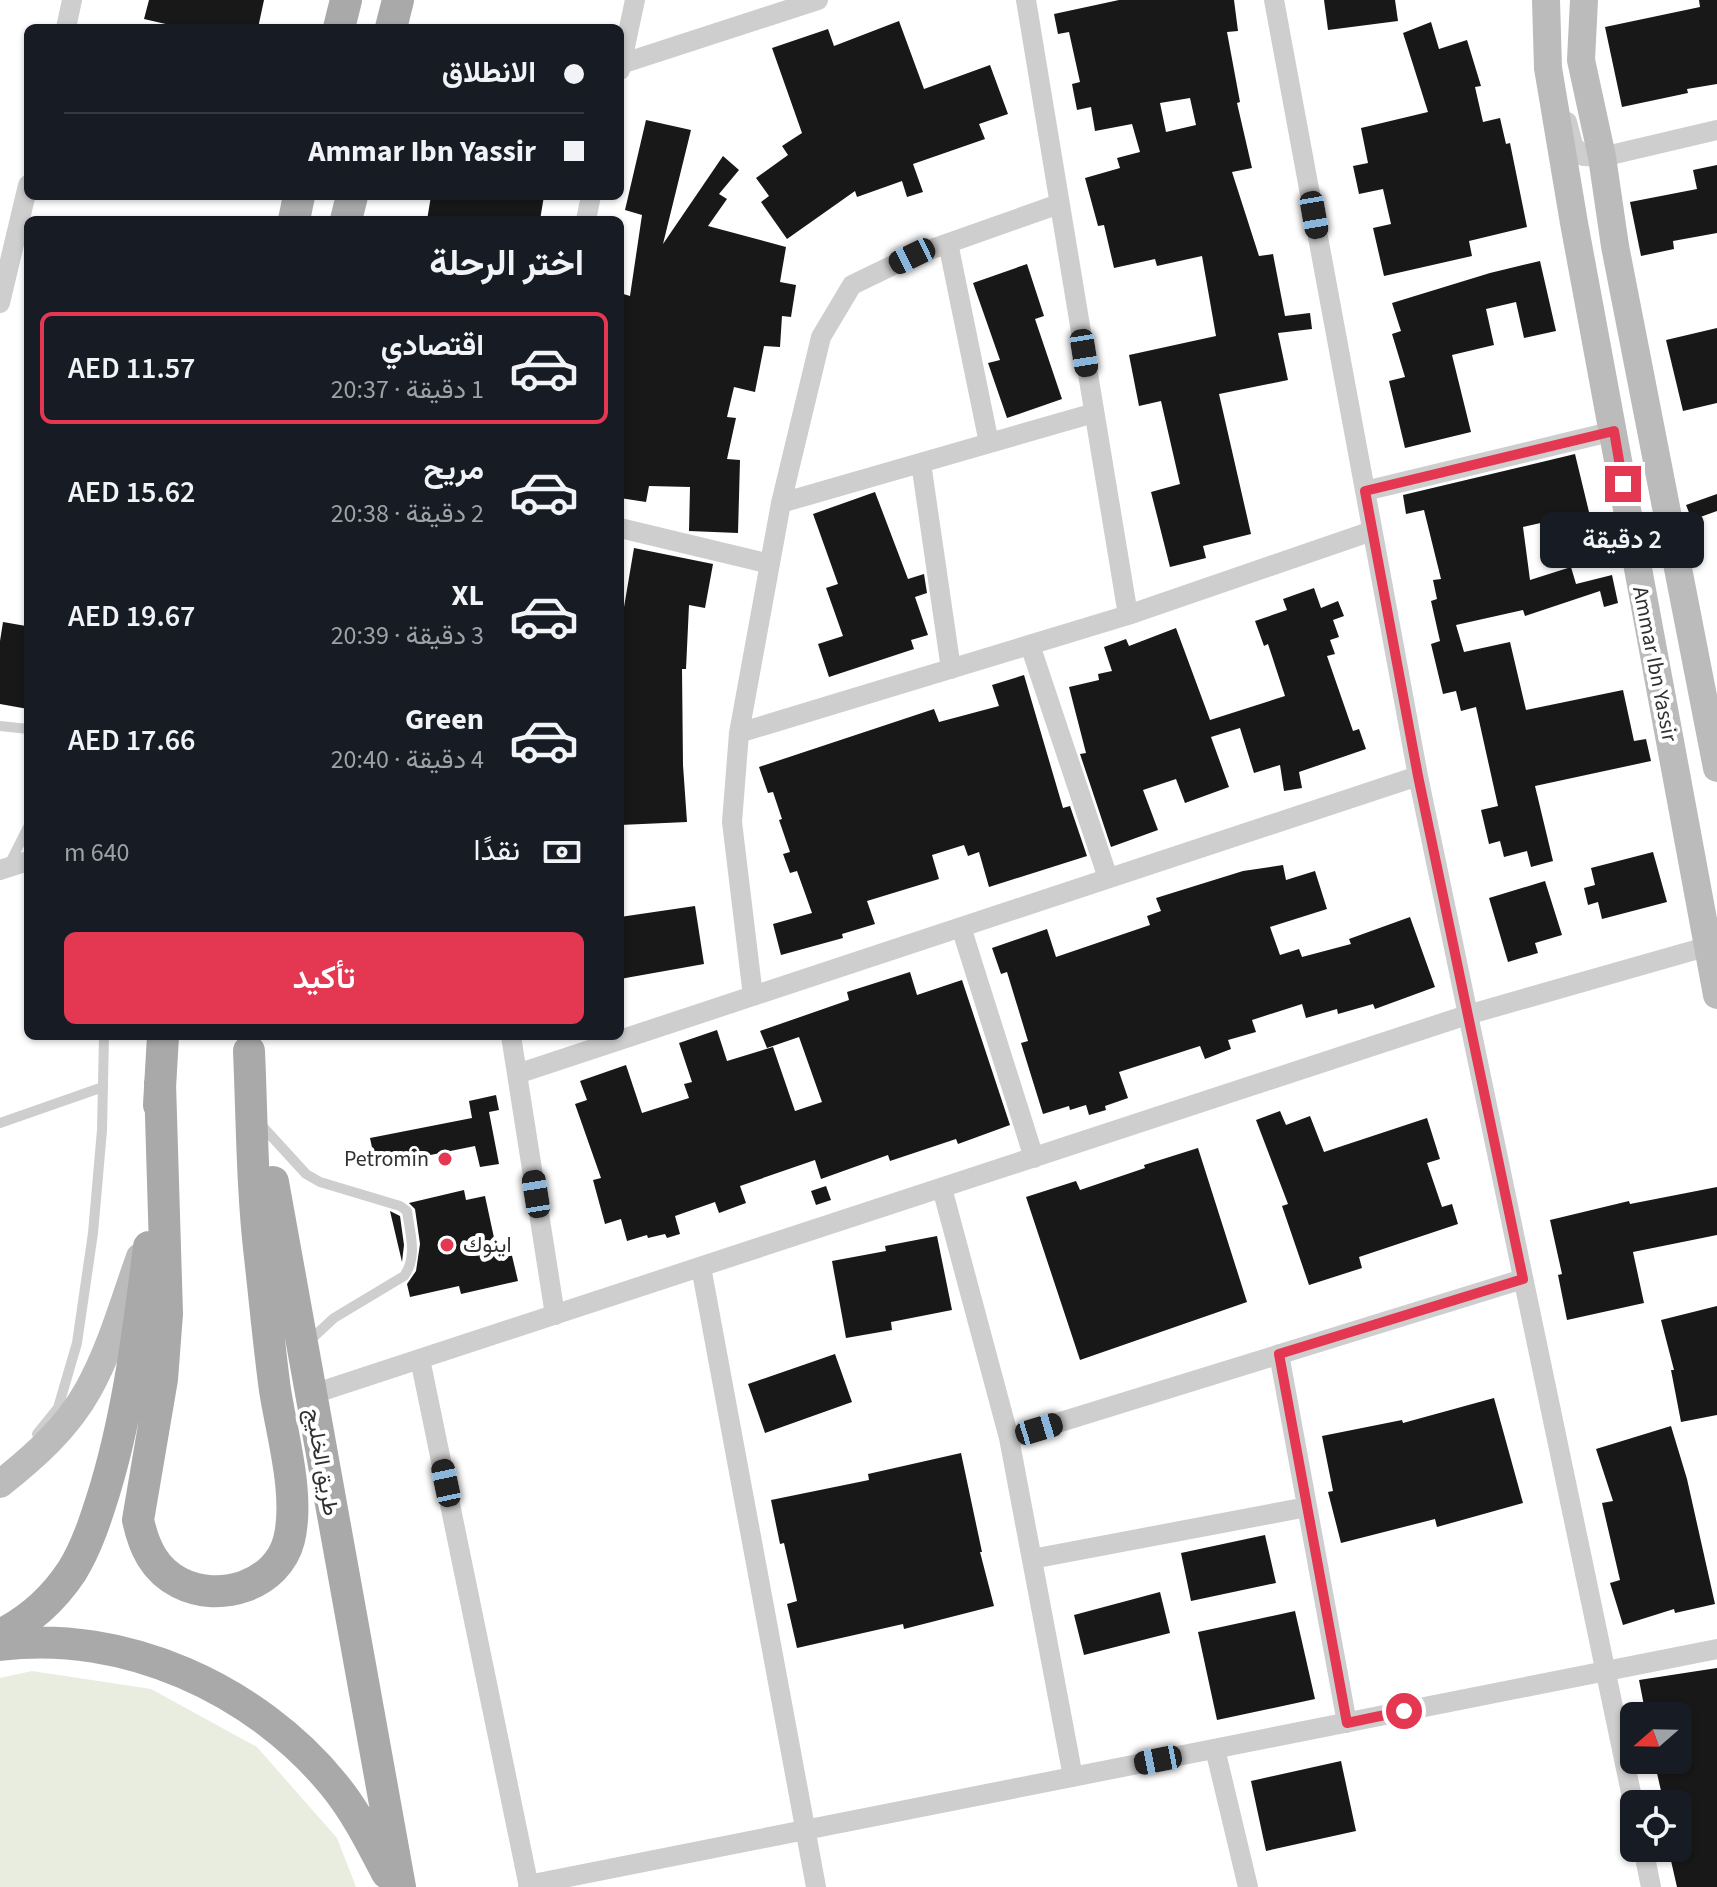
<!DOCTYPE html>
<html lang="ar">
<meta charset="utf-8">
<style>
body{margin:0;font-family:"Source Sans 3",Vazirmatn,sans-serif;background:#20242c;color:#f1f3f6;direction:rtl;height:100vh;display:flex;flex-direction:column;font-size:30px;white-space:nowrap}
*{box-sizing:border-box;margin:0}
p{font-size:26px;color:#9ea1a6}
.icon{flex:none;width:44px;height:44px;fill:none;stroke:currentColor;stroke-width:2;stroke-linecap:round;stroke-linejoin:round}
.map{position:relative;flex:1;overflow:hidden;direction:ltr}
.sheet{position:absolute;left:24px;top:216px;width:600px;height:824px;display:flex;flex-direction:column;background:#171b24;border-radius:12px;box-shadow:0 2px 6px #0004;direction:rtl}
.sheet>*{flex:none}
.hud{position:absolute;left:24px;top:24px;width:600px;height:176px;border-radius:12px;box-shadow:0 2px 6px #0004;direction:rtl;display:grid;align-content:center;height:176px;padding:0 40px;background:#171b24}
.needle{width:52px;rotate:250deg}
.controls{position:absolute;left:1620px;top:1702px;display:grid;gap:16px}
.controls a{display:grid;place-items:center;width:72px;height:72px;border-radius:12px;background:#171b24;box-shadow:0 2px 6px #0004;font-size:40px}
.end{position:absolute;width:36px;height:36px;margin:-18px;border:10px solid #e43751;background:#fff;box-shadow:0 0 0 4px #fff}
.from{border-radius:50%}
.bubble{position:absolute;height:56px;border-radius:12px;background:#171b24;box-shadow:0 2px 6px #0004;font-size:26px;font-weight:600;line-height:56px;text-align:center;direction:rtl}
.car{position:absolute;width:24px;height:48px;margin:-24px -12px;border-radius:10px;box-shadow:0 0 6px 2px #0007;background:linear-gradient(#222 24%,#8ab4d8 0 40%,#222 0 76%,#8ab4d8 0 86%,#222 0)}
.hud b{display:flex;align-items:center;gap:28px;height:76px;font-size:30px}
.hud b+b{border-top:2px solid #363941}
.hud i{width:20px;height:20px;background:#f1f3f6}
ul{padding:0;list-style:none}
li{display:flex;align-items:center;gap:24px;height:112px;margin:0 16px 12px;padding:0 24px;border:4px solid transparent;border-radius:12px}
li div{flex:1}
li b{display:block;font-size:30px}
li em{font-style:normal;font-weight:600}
li.active{border-color:#e43751}
li>.icon{width:72px;height:72px;stroke-width:1.5}
h2{padding:0 40px;font-size:36px;line-height:96px}
.pay{display:flex;align-items:center;gap:20px;height:88px;padding:0 40px;font-size:30px}
.pay p{margin-inline-start:auto}
.cta{display:flex;gap:16px;margin-top:auto;padding:16px 40px}
.cta a{flex:1;height:92px;border-radius:12px;background:#e43751;color:#fff;font-size:32px;font-weight:600;line-height:92px;text-align:center}
.map>svg:first-child{display:block}
.green{fill:#e8eddf}
.building{fill:#181818;fill-rule:evenodd}
.lines{fill:none;stroke-linecap:round;stroke-linejoin:round}
.lane{stroke:#cecece;stroke-width:10}
.street{stroke:#cecece;stroke-width:20}
.secondary{stroke:#bbb;stroke-width:28}
.primary{stroke:#a9a9a9;stroke-width:32}
.route{stroke:#e43751;stroke-width:10}
.poi-dot{fill:#e43751;stroke:#fff;stroke-width:3}
.labels{text-anchor:middle;dominant-baseline:central;stroke-width:8;stroke-linejoin:round;paint-order:stroke}
.street-label{font-size:22px;fill:#313131;stroke:#fff}
.poi-label{font-size:22px;fill:#313131;stroke:#fff;text-anchor:end}
</style>
<div class="map">
<svg width="1717" height="1887" viewBox="0 0 1717 1887">
<rect width="100%" height="100%" fill="#fff"/>
<path class="green" d="M32,1671L151,1689L257,1747L337,1838L356,1887H0V1678Z"/>
<path class="building" d="M149,0H264L258,28H183L144,19Z
M1119,0H1234L1238,31L1227,32L1240,102L1237,103L1252,168L1232,172L1259,256L1273,254L1285,316L1310,313L1312,329L1278,333L1288,380L1219,394L1251,534L1203,546L1206,558L1170,567L1151,492L1180,484L1161,401L1139,406L1129,355L1216,336L1202,256L1157,266L1155,259L1114,268L1104,225L1098,226L1085,178L1120,168L1117,158L1140,152L1132,124L1095,131L1091,107L1077,110L1072,84L1080,82L1069,32L1058,34L1054,14ZM1190,98L1196,125L1166,132L1160,103Z
M1324,0H1395L1398,21L1328,30Z
M1699,0H1717V84L1687,89L1688,93L1622,107L1605,27L1700,7Z
M899,21L924,89L990,65L1008,114L979,124L985,139L913,164L923,192L907,197L902,181L857,197L855,191L787,239L761,202L769,196L756,178L788,155L782,146L802,133L772,48L828,29L834,46Z
M1431,22L1439,49L1467,40L1481,86L1475,87L1483,122L1500,118L1506,144L1510,143L1527,227L1469,241L1472,256L1384,276L1373,228L1391,224L1383,189L1359,194L1353,166L1368,163L1361,128L1428,112L1403,33Z
M646,120L691,130L663,244L723,156L739,170L719,194L727,199L708,226L786,247L780,282L796,285L791,317L782,316L780,347L764,346L755,392L734,387L727,417L736,418L727,459L740,460L738,533L689,531L690,487L649,486L646,502L620,498V293L630,296L642,215L625,210Z
M1717,165V233L1673,241L1674,249L1641,256L1630,202L1697,189L1693,170Z
M431,196H544L540,220H427Z
M1540,261L1556,331L1524,338L1516,302L1486,309L1494,345L1452,355L1471,432L1405,448L1389,381L1405,377L1392,334L1401,331L1392,303L1490,273Z
M1027,264L1044,316L1035,319L1062,399L1007,418L988,363L1000,360L973,283Z
M1717,328V403L1683,411L1666,340Z
M1575,454L1589,512L1523,527L1530,580L1571,567L1576,584L1612,575L1618,603L1604,607L1600,591L1525,616L1523,610L1456,625L1464,652L1510,642L1526,710L1623,690L1634,741L1646,739L1651,761L1535,786L1553,861L1531,867L1527,851L1504,857L1500,841L1489,844L1481,810L1498,806L1476,707L1461,711L1456,691L1443,694L1431,644L1440,641L1431,601L1437,599L1433,580L1441,579L1424,510L1406,514L1403,495Z
M875,492L908,579L924,574L927,593L915,597L928,635L911,640L914,649L829,677L818,644L843,636L826,588L838,584L813,514Z
M1717,494V511L1692,520L1686,505Z
M634,548L713,564L705,608L689,605L686,669H682L683,765L687,822L620,825V613H623Z
M1314,588L1321,608L1338,601L1344,616L1333,620L1339,637L1330,640L1335,654L1327,656L1353,731L1359,729L1366,749L1299,772L1302,788L1284,791L1280,765L1254,773L1240,728L1211,737L1229,787L1185,803L1176,779L1143,790L1158,830L1111,847L1080,754L1086,753L1069,687L1099,680L1098,674L1112,671L1104,647L1126,639L1129,646L1176,628L1210,720L1285,696L1268,644L1264,646L1255,621L1287,610L1283,599Z
M3,622L26,626L28,709L0,704V641Z
M1024,675L1063,808L1070,806L1087,856L989,887L979,852L968,856L964,845L932,855L939,879L867,901L875,924L842,934L843,938L781,955L773,924L812,913L797,871L790,873L783,854L790,852L779,820L782,819L773,792L768,793L759,767L934,709L939,722L999,706L992,685Z
M1653,852L1667,902L1602,919L1598,902L1588,905L1584,888L1595,885L1591,868Z
M1283,865L1286,880L1315,871L1327,909L1270,927L1280,955L1299,949L1302,957L1351,944L1349,939L1410,917L1435,987L1375,1009L1373,1004L1338,1014L1337,1009L1306,1018L1302,1004L1252,1020L1256,1032L1228,1040L1231,1049L1205,1059L1200,1046L1119,1072L1128,1098L1105,1106L1106,1110L1089,1115L1086,1105L1070,1110L1069,1106L1043,1114L1021,1043L1028,1041L1007,972L1001,974L992,948L1047,929L1056,957L1150,925L1147,916L1161,911L1156,898L1243,871Z
M1545,881L1562,935L1535,943L1538,953L1508,962L1489,898Z
M695,906L704,964L620,979V917Z
M910,972L917,995L962,980L1010,1125L958,1144L956,1139L890,1161L888,1155L821,1179L815,1160L740,1186L746,1203L719,1213L715,1202L675,1216L680,1234L667,1238L665,1234L648,1238L647,1235L627,1241L621,1219L605,1224L593,1180L601,1178L575,1104L587,1100L580,1081L626,1065L642,1113L689,1098L684,1084L692,1082L679,1043L717,1030L727,1061L773,1047L795,1111L822,1102L799,1037L767,1048L760,1031L849,1000L847,992Z
M496,1095L499,1110L489,1112L499,1164L480,1167L475,1146L376,1166L370,1138L472,1118L469,1101Z
M1280,1111L1286,1125L1310,1116L1324,1152L1427,1118L1440,1159L1427,1163L1442,1207L1452,1204L1458,1224L1359,1257L1362,1268L1309,1285L1282,1206L1288,1204L1256,1120Z
M1198,1148L1247,1302L1080,1360L1026,1197L1076,1181L1080,1190L1145,1168L1144,1165Z
M826,1186L831,1200L816,1205L811,1191Z
M1717,1187V1235L1633,1252L1644,1303L1567,1320L1558,1275L1562,1274L1550,1220L1629,1201L1630,1204Z
M464,1190L466,1200L485,1196L496,1247L509,1243L518,1281L461,1294L459,1286L410,1297L407,1284L416,1271L420,1244L415,1209L409,1203Z
M390,1211L400,1216L404,1245L402,1262Z
M937,1236L952,1310L891,1322L892,1330L846,1338L832,1261L886,1251L885,1246Z
M1717,1306V1415L1681,1422L1671,1370H1674L1661,1320Z
M835,1354L852,1402L765,1433L748,1384Z
M1494,1398L1523,1503L1437,1527L1435,1519L1341,1543L1328,1492L1333,1491L1322,1436L1402,1420L1403,1423Z
M1671,1426L1687,1479L1715,1604L1675,1613L1674,1609L1623,1625L1610,1583L1620,1580L1602,1503L1613,1501L1596,1449Z
M961,1453L982,1552H980L994,1606L904,1629L903,1624L797,1648L787,1604L797,1601L784,1543L780,1544L771,1500L869,1480L868,1474Z
M1265,1535L1276,1583L1191,1601L1181,1553Z
M1160,1592L1170,1633L1084,1655L1074,1615Z
M1295,1611L1315,1699L1217,1720L1198,1632Z
M1717,1668V1887H1677L1669,1852L1678,1850V1804H1664L1654,1760H1678V1716H1646L1639,1680Z
M1341,1761L1356,1831L1266,1851L1251,1781Z"/>
<g class="lines">
<path class="lane" d="M0,726L28,729
M9,865L28,827
M0,1123L103,1087
M263,1127L306,1174L320,1182L400,1206L407,1211C410,1233 418,1257 404,1276L334,1318L309,1341
M37,1434L58,1408L77,1343L93,1233L102,1130L104,1036"/>
<path class="street" d="M1026,0L1128,615
M1274,0L1418,776L1634,1807
M66,28L72,0
M621,64L818,0
M620,70L635,0
M1567,122L1573,145L1583,156L1602,157L1717,130
M586,220L591,196
M948,243L989,443
M0,303L28,185
M921,463L951,669
M1365,491L1614,431
M781,503L1094,413
M620,528L770,564
M1030,645L1108,878
M739,733L1128,615L1372,531
M0,870L28,861
M961,927L1034,1158
M753,996L732,822L739,733L781,503L821,337L852,285L912,256L1059,204
M511,1036L555,1315
M517,1074L1418,776
M942,1188L1009,1438L1073,1777
M701,1267L816,1887
M1279,1354L1347,1723
M420,1359L529,1887
M310,1395L1467,1015L1709,946L1717,948
M1009,1438L1523,1279
M1032,1559L1307,1507
M1215,1749L1248,1887
M1643,1848L1651,1887
M528,1885L1717,1649"/>
<path class="secondary" d="M1546,0L1548,68L1574,223L1717,995
M1584,0L1581,60L1602,157L1615,246L1717,768
M0,1484C34,1457 67,1428 88,1390C111,1349 124,1301 140,1257"/>
<path class="primary" d="M339,28L346,0
M391,28L398,0
M294,220L299,196
M346,220L352,196
M160,1083L167,1314L162,1379L138,1520C144,1547 154,1570 180,1583C219,1603 277,1586 289,1540C300,1495 282,1435 275,1390C269,1346 265,1301 260,1257C252,1189 252,1119 249,1051
M159,1105L163,1036
M273,1182L400,1887
M0,1635C29,1621 54,1598 72,1571C88,1545 97,1515 106,1486C129,1408 139,1327 149,1247
M0,1645C124,1629 256,1689 334,1785C356,1812 371,1842 387,1873"/>
</g>
<g class="lines">
<path class="route" d="M1404,1711L1347,1723L1279,1354L1523,1279L1418,776L1365,491L1614,431L1623,484"/>
</g>
<g class="poi-dot">
<circle cx="445" cy="1159" r="8"/>
<circle cx="447" cy="1245" r="8"/>
</g>
<g class="labels">
<g class="street-label">
<text transform="translate(1655 664) rotate(79)">Ammar Ibn Yassir</text>
<text transform="translate(322 1462) rotate(80)">طريق الخليج</text>
</g>
<g class="poi-label">
<text x="429" y="1159">Petromin</text>
<text x="463" y="1245" text-anchor="start">اينوك</text>
</g>
</g>
</svg>
<div class="controls">
<a><svg class="needle" viewBox="-14 -14 28 28"><path d="M0-13l5 13h-10z" fill="#e53935"/><path d="M0 13l5-13h-10z" fill="#9ea1a6"/></svg></a>
<a><svg class="icon" aria-label="locate" viewBox="0 0 24 24"><circle cx="12" cy="12" r="6"/><path d="M12 2v4M12 18v4M2 12h4M18 12h4"/></svg></a>
</div>
<i class="end from" style="left:1404px;top:1711px"></i>
<i class="end" style="left:1623px;top:484px"></i>
<div class="bubble" style="left:1540px;top:512px;width:164px">2 دقيقة</div>
<i class="car" style="left:1314px;top:215px;rotate:170deg"></i>
<i class="car" style="left:912px;top:256px;rotate:244deg"></i>
<i class="car" style="left:1084px;top:353px;rotate:171deg"></i>
<i class="car" style="left:536px;top:1194px;rotate:351deg"></i>
<i class="car" style="left:1039px;top:1429px;rotate:73deg"></i>
<i class="car" style="left:446px;top:1483px;rotate:348deg"></i>
<i class="car" style="left:1158px;top:1760px;rotate:259deg"></i>
<div class="hud">
<b><i class="from"></i>الانطلاق</b>
<b><i></i>Ammar Ibn Yassir</b>
</div>
<section class="sheet">
<h2>اختر الرحلة</h2>
<ul>
<li class="active"><svg class="icon" aria-label="car" viewBox="0 0 24 24"><path d="M5 17H2v-5l4-1 3-4h7l3 4 3 1v5h-3M9 17h6M6 11h13"/><circle cx="7" cy="17" r="2"/><circle cx="17" cy="17" r="2"/></svg><div><b>اقتصادي</b><p>1 دقيقة · 20:37</p></div><em>AED 11.57</em></li>
<li><svg class="icon" aria-label="car" viewBox="0 0 24 24"><path d="M5 17H2v-5l4-1 3-4h7l3 4 3 1v5h-3M9 17h6M6 11h13"/><circle cx="7" cy="17" r="2"/><circle cx="17" cy="17" r="2"/></svg><div><b>مريح</b><p>2 دقيقة · 20:38</p></div><em>AED 15.62</em></li>
<li><svg class="icon" aria-label="car" viewBox="0 0 24 24"><path d="M5 17H2v-5l4-1 3-4h7l3 4 3 1v5h-3M9 17h6M6 11h13"/><circle cx="7" cy="17" r="2"/><circle cx="17" cy="17" r="2"/></svg><div><b>XL</b><p>3 دقيقة · 20:39</p></div><em>AED 19.67</em></li>
<li><svg class="icon" aria-label="car" viewBox="0 0 24 24"><path d="M5 17H2v-5l4-1 3-4h7l3 4 3 1v5h-3M9 17h6M6 11h13"/><circle cx="7" cy="17" r="2"/><circle cx="17" cy="17" r="2"/></svg><div><b>Green</b><p>4 دقيقة · 20:40</p></div><em>AED 17.66</em></li>
</ul>
<div class="pay"><svg class="icon" aria-label="cash" viewBox="0 0 24 24"><path d="M3 7h18v10H3z"/><circle cx="12" cy="12" r="2"/></svg>نقدًا<p>640 m</p></div>
<div class="cta"><a>تأكيد</a></div>
</section>
</div>
